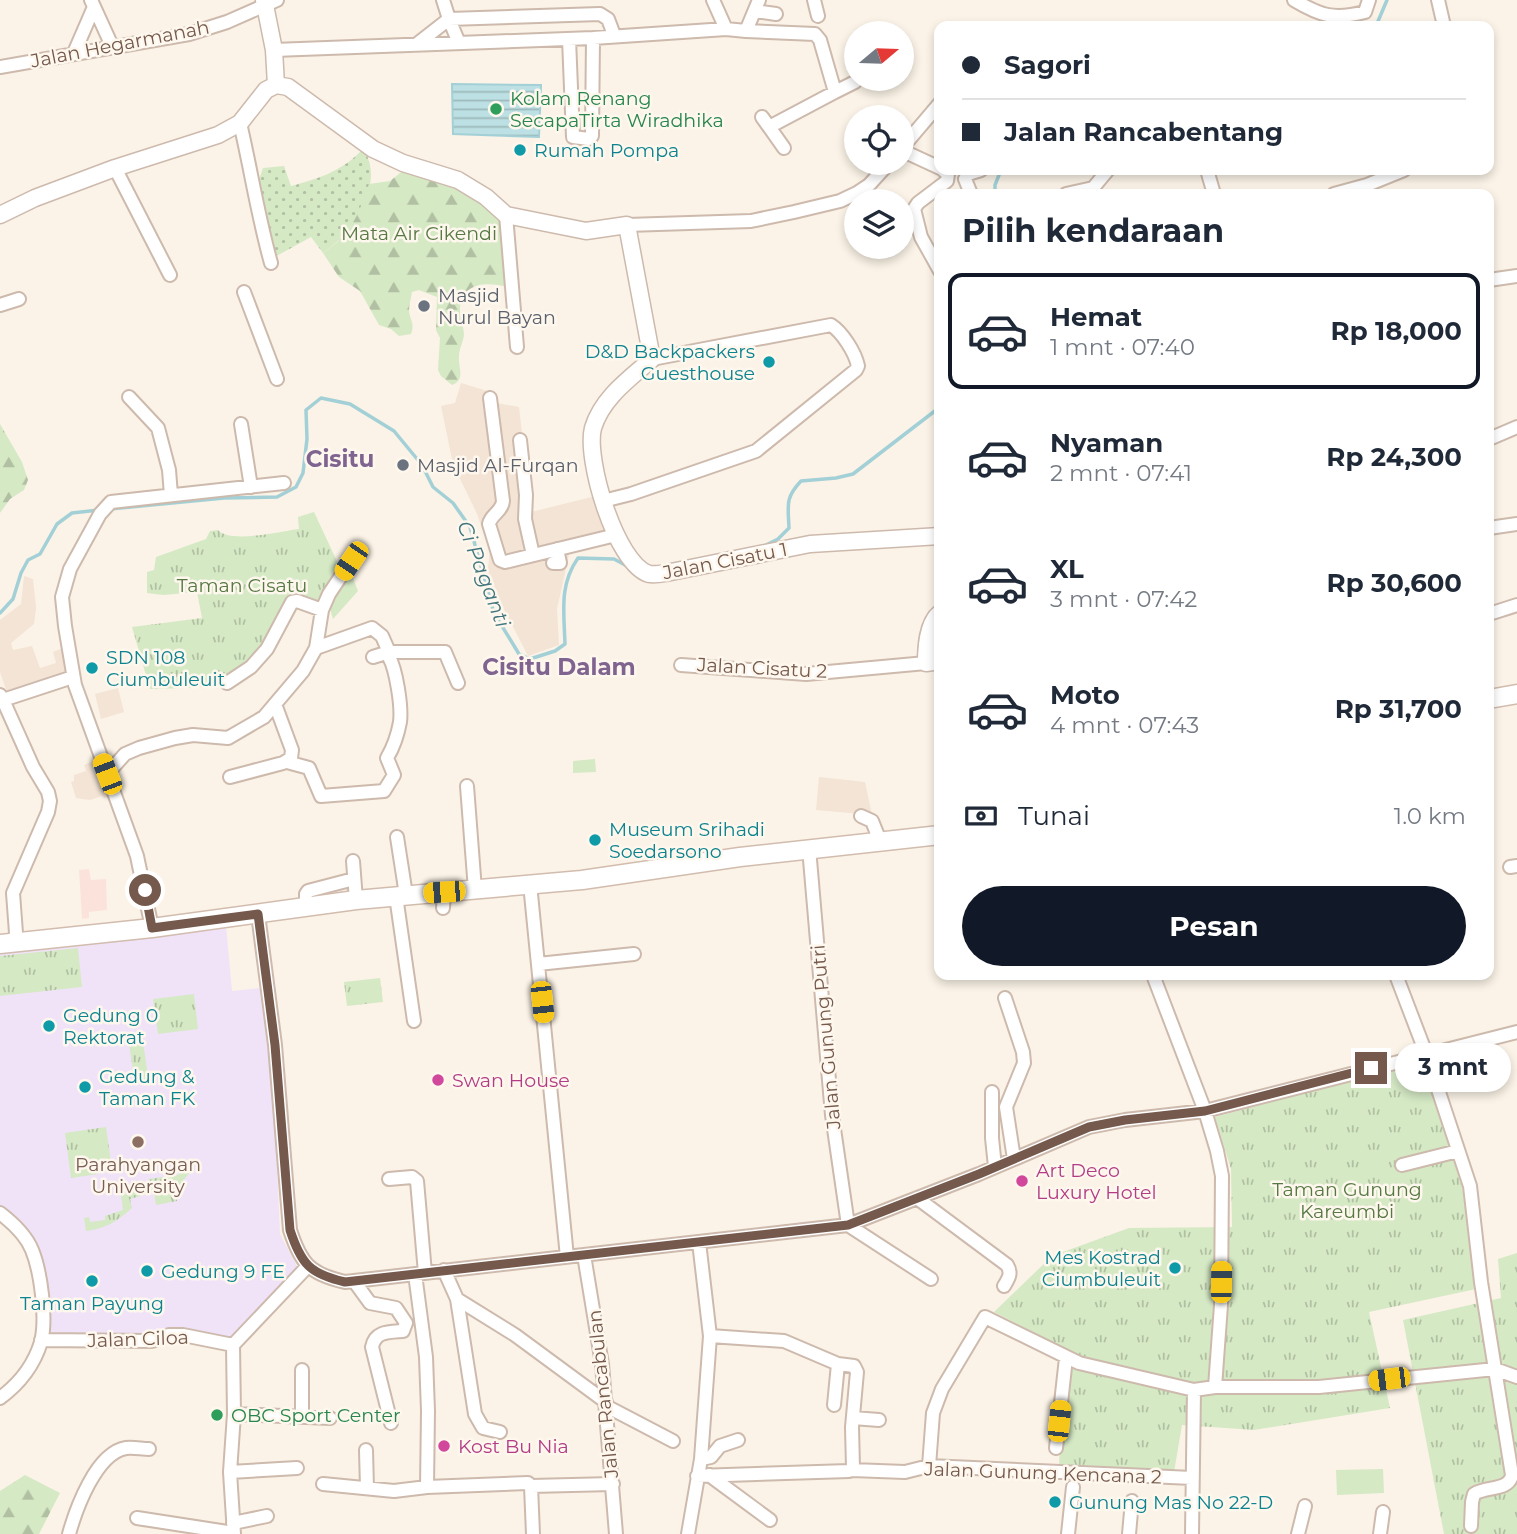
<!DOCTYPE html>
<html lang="id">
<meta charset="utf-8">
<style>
body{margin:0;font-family:Montserrat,sans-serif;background:#f2f2f3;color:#1f2937;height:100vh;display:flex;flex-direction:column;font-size:26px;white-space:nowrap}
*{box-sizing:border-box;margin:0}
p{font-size:23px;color:#747a83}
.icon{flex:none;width:38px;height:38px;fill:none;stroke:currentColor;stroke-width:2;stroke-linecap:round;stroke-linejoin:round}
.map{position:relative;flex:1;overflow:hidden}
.side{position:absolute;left:934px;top:189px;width:560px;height:791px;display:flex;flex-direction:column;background:#fff;border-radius:14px;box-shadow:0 4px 10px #0003}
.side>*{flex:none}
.top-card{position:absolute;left:934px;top:21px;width:560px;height:154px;border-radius:14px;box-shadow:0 4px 10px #0003;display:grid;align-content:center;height:154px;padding:0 28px;background:#fff}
.needle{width:46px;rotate:71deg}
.tools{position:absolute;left:844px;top:21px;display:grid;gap:14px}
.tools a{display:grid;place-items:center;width:70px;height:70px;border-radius:50%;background:#fff;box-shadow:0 4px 10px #0003;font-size:35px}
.end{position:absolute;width:32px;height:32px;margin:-16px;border:9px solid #74594c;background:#fff;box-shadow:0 0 0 4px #fff}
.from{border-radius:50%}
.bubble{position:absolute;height:49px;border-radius:24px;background:#fff;box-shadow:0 4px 10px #0003;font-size:23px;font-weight:700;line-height:49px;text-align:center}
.car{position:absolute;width:21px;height:42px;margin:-21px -10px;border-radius:9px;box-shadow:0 0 5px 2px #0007;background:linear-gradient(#f5c518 24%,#345 0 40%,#f5c518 0 76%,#345 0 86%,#f5c518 0)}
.top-card b{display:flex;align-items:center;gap:24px;height:66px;font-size:26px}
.top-card b+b{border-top:2px solid #e0e1e3}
.top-card i{width:18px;height:18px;background:#1f2937}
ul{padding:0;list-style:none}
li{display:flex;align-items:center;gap:21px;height:116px;margin:0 14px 10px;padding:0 14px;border:4px solid transparent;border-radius:14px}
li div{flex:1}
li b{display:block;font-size:26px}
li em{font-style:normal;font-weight:700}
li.current{border-color:#111827}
li>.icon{width:63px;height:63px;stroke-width:1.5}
h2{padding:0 28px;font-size:32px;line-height:84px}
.pay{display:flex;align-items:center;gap:18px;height:77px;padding:0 28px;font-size:26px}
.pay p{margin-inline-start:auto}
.action{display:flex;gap:14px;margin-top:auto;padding:14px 28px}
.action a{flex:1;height:80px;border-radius:42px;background:#111827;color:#fff;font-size:28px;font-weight:700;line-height:80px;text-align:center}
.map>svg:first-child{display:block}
.residential{fill:#f3e4d5}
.commercial{fill:#fbe3db}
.education{fill:#f0e3f8}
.grass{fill:url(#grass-dots)}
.forest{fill:url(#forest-firs)}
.park{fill:url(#park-tufts)}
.pitch{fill:#d5e9c5}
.water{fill:url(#water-rules);stroke:#a2d0d6;stroke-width:2}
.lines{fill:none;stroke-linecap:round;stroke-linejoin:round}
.stream{stroke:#a2d0d6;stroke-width:3.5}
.minor-casing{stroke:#cdbaad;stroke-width:16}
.tertiary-casing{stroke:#cdbaad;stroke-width:19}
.secondary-casing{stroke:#d2bcae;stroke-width:21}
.minor{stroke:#fff;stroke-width:12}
.tertiary{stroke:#fff;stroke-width:16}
.secondary{stroke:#fff;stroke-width:18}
.route{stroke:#74594c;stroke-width:9}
.leisure-dot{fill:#2e9e5b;stroke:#fef7ed;stroke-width:2.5}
.culture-dot{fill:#0f9aa8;stroke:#fef7ed;stroke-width:2.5}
.worship-dot{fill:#6b7280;stroke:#fef7ed;stroke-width:2.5}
.hotel-dot{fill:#d1479c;stroke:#fef7ed;stroke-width:2.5}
.education-dot{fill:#8d6e63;stroke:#fef7ed;stroke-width:2.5}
.labels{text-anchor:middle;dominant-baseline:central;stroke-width:5;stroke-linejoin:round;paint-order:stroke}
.street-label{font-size:19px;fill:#74594c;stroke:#fef7ed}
.leisure-label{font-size:19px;fill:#27864d;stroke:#fef7ed;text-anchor:start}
.culture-label{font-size:19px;fill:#0d838f;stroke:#fef7ed;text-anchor:start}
.park-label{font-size:19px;fill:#567944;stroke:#fef7ed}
.worship-label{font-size:19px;fill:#5b616d;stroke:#fef7ed;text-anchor:start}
.hotel-label{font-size:19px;fill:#b23c85;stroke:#fef7ed;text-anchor:start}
.education-label{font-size:19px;fill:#785e54;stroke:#fef7ed}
.water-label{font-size:21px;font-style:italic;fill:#43777f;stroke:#fef7ed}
.quarter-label{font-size:23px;font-weight:bold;fill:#806490;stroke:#fef7ed}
</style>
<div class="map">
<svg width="1517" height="1534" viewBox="0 0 1517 1534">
<defs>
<pattern id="grass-dots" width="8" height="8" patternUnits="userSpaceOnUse" patternTransform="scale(1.75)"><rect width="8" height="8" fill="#d5e9c5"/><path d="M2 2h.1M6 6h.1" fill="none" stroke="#b1c0a2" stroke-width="1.8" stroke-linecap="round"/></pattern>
<pattern id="forest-firs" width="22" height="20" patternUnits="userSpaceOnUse" patternTransform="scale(1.75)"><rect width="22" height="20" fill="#d5e9c5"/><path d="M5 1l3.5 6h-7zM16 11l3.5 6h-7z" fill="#b1c0a2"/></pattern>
<pattern id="park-tufts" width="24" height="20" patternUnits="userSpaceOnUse" patternTransform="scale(1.75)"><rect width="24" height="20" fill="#d5e9c5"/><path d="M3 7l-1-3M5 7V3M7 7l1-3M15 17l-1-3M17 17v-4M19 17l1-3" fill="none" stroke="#b1c0a2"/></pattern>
<pattern id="water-rules" width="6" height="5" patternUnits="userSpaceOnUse" patternTransform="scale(1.75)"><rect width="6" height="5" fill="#bce0e4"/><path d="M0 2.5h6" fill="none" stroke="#9db9bb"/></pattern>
</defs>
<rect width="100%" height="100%" fill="#fbf3e7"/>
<path class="residential" d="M461,383L487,391L491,402L519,407L531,512L596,496L607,541L570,550L557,609L559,645L528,656L487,576L490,551L477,514L453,464L441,406L455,403Z
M24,576L33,579L36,608L34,624L11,643L13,650L32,646L40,668L56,663L53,652L63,648L71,678L9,698L0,672V620L21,604Z
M118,688L124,712L101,719L95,694Z
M101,758L113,787L106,790L109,797L104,798L102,796L90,800L76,798L71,782L74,781V775L86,771L84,765Z
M819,777L865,782L872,815L816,810Z"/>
<path class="commercial" d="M89,869L91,880L106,879L107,910L89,912V918L82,919L79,870Z"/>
<path class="education" d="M226,926L232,991L261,988L273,1075L280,1234L300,1272L230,1340L194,1330H174L152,1338L59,1337L50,1334L34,1245L0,1209V949Z"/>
<path class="grass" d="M360,152H365C385,185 351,235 323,253L311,237L273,258L257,186L263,168L284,166L291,186C317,179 340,172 360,152Z"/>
<path class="forest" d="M405,169L491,200L503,222L508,287C488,282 463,281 460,308C459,317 464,326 464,335C463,342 459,349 459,357C458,368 466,379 452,385L441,376L438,370L440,338L436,330L437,297L419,290L412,292C411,298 409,305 409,311C410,320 415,323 411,334L399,336L391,329L379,325L360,291L339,277L323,253C352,234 358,215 369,184L390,181Z
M0,424L22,462L28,480L24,490L10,499L0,513Z
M25,1475L60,1493L39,1534H0V1491Z"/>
<path class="park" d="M314,512L342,572L321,606L301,597C276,629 249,678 206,686C188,689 168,688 150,689L132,627L202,618L197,592L163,595L147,593V572L154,570L156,557L206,539L210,531L218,530C230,544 281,531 299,529L298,517Z
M78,948L82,987L0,996V956Z
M380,978L383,1002L347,1006L344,982Z
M194,994L198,1029L158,1034L153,999Z
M143,1042L149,1082L135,1084L129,1044Z
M1421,1062L1462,1186L1476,1289L1369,1312L1390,1408L1254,1430L1182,1425L1174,1472L1059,1466L1064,1348L994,1312L1052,1256L1129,1228L1232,1227L1231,1169L1215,1117Z
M106,1127L111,1162L97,1164L98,1174L71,1178L65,1133Z
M191,1166L192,1170L177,1188V1201L156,1205L154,1192L130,1199L132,1208C116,1222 107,1228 86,1231L84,1218L89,1217L90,1222L105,1220V1216L123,1210L121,1195L148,1188L149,1179L178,1175L184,1168Z
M1517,1253V1534H1444L1403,1320L1501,1298L1498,1259Z"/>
<path class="pitch" d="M351,573L358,591L333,619L328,602Z
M595,759L596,772L573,773V761Z
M1383,1469L1384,1493L1337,1495L1336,1470Z"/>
<path class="water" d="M452,84L541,85L539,137L453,134Z"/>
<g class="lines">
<path class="stream" d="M1376,26L1387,0
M995,194V185L1001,170
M110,509L224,498L277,497L296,487L303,473L307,439L306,410L321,398L350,404L394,431L422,465L433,487L453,503L470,527L494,613L519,654L530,659L555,651L565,644C564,612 559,585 578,558L614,559L627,566
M766,545L778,539L789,528C788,505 785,498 801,481L836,478L853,474L940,407
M0,613L13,599L21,573L28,560L40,554L57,524L72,513L99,510"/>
<g class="minor-casing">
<path id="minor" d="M91,0L112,46
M713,0L726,29
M814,0L818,16
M1294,0C1321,16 1334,20 1365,12L1369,0
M1438,0L1444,26
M755,11L776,14
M746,31L815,34L820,40L835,92L769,127
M569,39L573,137L589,139L592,136L593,38
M459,43L449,19L600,14L608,19L614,35
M417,44L449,19L443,0
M274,50L593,38L726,29L746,31L759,0
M74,53L94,7
M0,67L189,34L227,22L277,0
M835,92L855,82
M762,117L784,148
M240,123C251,170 258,217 271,263
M901,149L940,103
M901,150L940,168
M115,168L170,275
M1207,170L1214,194
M971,194L965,179L968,174L981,170
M1066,194L1093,188L1108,170
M1334,194L1367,185L1404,170
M506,215L517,347
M627,225L751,221L794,212L840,201L857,193L869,185L889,163
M940,271L921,237L914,209L918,203L947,181L948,174L943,170
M1489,280L1517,276
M244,292L277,379
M0,305L19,299
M129,397L158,428L169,470L171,495
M490,398L503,501C502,512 491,514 489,524L500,560L505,562L616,535
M241,424L251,487
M1489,439L1517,427
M520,440L526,495L525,519L533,555
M603,501L631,494L756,451L856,370L858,366C855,352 842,332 831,325L652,359
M1489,528L1517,524
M553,563H560L557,549
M1489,614L1517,605
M316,648L372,628L382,636L389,652H445L458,683
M373,657L389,652
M681,665L806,674L926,663
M227,683L251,667L267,649L292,602L297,601L322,610
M0,695L3,700L73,677
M3,700L33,767L48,792L50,801L48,812L13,893L16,933L14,942
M287,762L309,768L321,796L384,791L394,775L387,758C393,748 398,733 400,722C402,706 396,669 389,657
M107,774L125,754L139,748L175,738L193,735L228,738L264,717L303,671L316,648L322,610L329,594L351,561
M230,777L283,763L291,758L292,750L275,704
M467,786L475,890
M861,816L872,821L880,841
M397,837L406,895
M809,848L832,1115L848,1225L931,1279
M353,861L356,900
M1510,867L1517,866
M530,884L567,1257
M396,896L414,1021
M306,906V894L308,891L354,879
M443,908L444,892
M258,914L275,1045L290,1230C301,1264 310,1274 345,1282L848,1225L979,1174L1089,1127L1125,1120L1205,1111L1517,1032
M152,928L137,856L75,685L65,626L62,597L70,569L100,514L111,502L284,483
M538,964L634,954
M1153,975L1205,1111L1217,1151L1222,1176L1221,1305L1215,1387
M1396,975L1427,1056L1470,1186L1481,1282L1512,1475C1509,1491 1487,1486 1474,1494L1472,1502L1471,1526
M1005,998L1023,1052L1024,1063L1006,1107L1014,1159
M992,1092V1138L995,1167
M1402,1165L1458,1151
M389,1179L412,1177L417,1181L425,1273
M917,1198L1007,1265C1012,1273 1009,1278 1004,1286
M0,1213C13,1223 26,1235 32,1250C41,1272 47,1319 41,1342C34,1365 19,1384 0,1398
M584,1255L602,1364L616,1534
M444,1270L457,1299L475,1414L483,1428L500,1432
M415,1274L426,1357L428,1411L427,1487
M354,1281L370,1303L396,1308L406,1323L403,1331C389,1332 375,1331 372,1347L391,1423
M457,1299L515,1335L606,1402
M41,1340L152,1341L169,1335H183L233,1345
M834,1405L838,1364
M606,1406L673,1441
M234,1414L330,1418
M302,1417V1370
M853,1418L879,1420
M1056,1448L1066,1358
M366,1450L367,1488
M701,1459L711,1457L720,1446L738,1440
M929,1466L933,1413L942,1389L985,1317L1079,1363L1194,1390L1215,1387H1319L1495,1369L1517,1377
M852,1470L905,1472L929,1466L1192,1478
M230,1472L297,1468
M709,1475L770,1520
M697,1476L849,1471L853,1468L852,1427L857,1372L854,1366L838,1364L784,1341L710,1336
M323,1484L394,1491L427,1487L528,1483L531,1486L613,1484
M531,1486L533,1534
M137,1518L234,1533
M233,1523L267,1516
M69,1534C76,1509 96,1453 126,1448C133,1447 142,1449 149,1449
M234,1534L230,1472L234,1414L233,1345L307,1267
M688,1534L701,1459L710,1336L699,1242
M1068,1534L1073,1487
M1129,1534L1132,1501
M1192,1534L1194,1390
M1298,1534L1305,1506
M1380,1534L1383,1512"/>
</g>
<g class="tertiary-casing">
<path id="tertiary" d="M264,0L274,50L276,85L288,87L373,149L403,163L458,180L486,197L506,215L586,231L627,225L652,359C629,379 602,398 593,428C585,459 616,564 649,574C654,575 660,574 666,573L810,544L940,536
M0,215L35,198L115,168L218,135L240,123L266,90L276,85
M940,613C927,623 926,648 926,663L940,661"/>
</g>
<g class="secondary-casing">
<path id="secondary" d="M1489,699L1517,694
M0,944L152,928L356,900L582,880L740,857L940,835"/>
</g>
<use href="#minor" class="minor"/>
<use href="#tertiary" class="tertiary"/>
<use href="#secondary" class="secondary"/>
</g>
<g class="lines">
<path class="route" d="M145,890L152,928L258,914L275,1045L290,1230C301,1264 310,1274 345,1282L848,1225L979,1174L1089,1127L1125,1120L1205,1111L1371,1068"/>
</g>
<g class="leisure-dot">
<circle cx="496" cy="109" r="7"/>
<circle cx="217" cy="1415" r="7"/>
</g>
<g class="culture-dot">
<circle cx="520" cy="150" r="7"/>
<circle cx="769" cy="362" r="7"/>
<circle cx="92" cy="668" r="7"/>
<circle cx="595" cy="840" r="7"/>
<circle cx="49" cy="1026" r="7"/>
<circle cx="85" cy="1087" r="7"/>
<circle cx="1175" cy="1268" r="7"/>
<circle cx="147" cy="1271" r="7"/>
<circle cx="92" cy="1281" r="7"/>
<circle cx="1055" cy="1502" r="7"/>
</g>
<g class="worship-dot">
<circle cx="424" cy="306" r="7"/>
<circle cx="403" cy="465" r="7"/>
</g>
<g class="hotel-dot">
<circle cx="438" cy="1080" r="7"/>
<circle cx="1022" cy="1181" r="7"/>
<circle cx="444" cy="1446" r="7"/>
</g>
<circle class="education-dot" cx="138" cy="1142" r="7"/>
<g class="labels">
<g class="street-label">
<text transform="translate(120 44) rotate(-11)">Jalan Hegarmanah</text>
<text transform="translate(725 561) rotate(-11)">Jalan Cisatu 1</text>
<text transform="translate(762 668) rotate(3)">Jalan Cisatu 2</text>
<text transform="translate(826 1037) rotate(-95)">Jalan Gunung Putri</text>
<text transform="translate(138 1339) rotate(-2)">Jalan Ciloa</text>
<text transform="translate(603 1394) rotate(-96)">Jalan Rancabulan</text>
<text transform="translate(1043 1473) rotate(2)">Jalan Gunung Kencana 2</text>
</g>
<g class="leisure-label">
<text x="510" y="98">Kolam Renang<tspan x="510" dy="22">SecapaTirta Wiradhika</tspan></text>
<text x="231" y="1415">OBC Sport Center</text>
</g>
<g class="culture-label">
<text x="534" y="150">Rumah Pompa</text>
<text x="755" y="351" text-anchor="end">D&amp;D Backpackers<tspan x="755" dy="22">Guesthouse</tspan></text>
<text x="106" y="657">SDN 108<tspan x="106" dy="22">Ciumbuleuit</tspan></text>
<text x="609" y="829">Museum Srihadi<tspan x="609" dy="22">Soedarsono</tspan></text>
<text x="63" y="1015">Gedung 0<tspan x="63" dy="22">Rektorat</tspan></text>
<text x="99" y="1076">Gedung &amp;<tspan x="99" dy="22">Taman FK</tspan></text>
<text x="1161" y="1257" text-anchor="end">Mes Kostrad<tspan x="1161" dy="22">Ciumbuleuit</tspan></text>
<text x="161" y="1271">Gedung 9 FE</text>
<text x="92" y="1303" text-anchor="middle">Taman Payung</text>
<text x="1069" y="1502">Gunung Mas No 22-D</text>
</g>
<g class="park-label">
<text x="419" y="233">Mata Air Cikendi</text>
<text x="242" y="585">Taman Cisatu</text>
<text x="1347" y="1189">Taman Gunung<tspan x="1347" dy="22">Kareumbi</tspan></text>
</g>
<g class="worship-label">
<text x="438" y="295">Masjid<tspan x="438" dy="22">Nurul Bayan</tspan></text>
<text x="417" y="465">Masjid Al-Furqan</text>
</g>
<g class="hotel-label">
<text x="452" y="1080">Swan House</text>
<text x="1036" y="1170">Art Deco<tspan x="1036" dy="22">Luxury Hotel</tspan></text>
<text x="458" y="1446">Kost Bu Nia</text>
</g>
<g class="education-label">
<text x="138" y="1164">Parahyangan<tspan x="138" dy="22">University</tspan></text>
</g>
<g class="water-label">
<text transform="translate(484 574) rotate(69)">Ci Paganti</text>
</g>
<g class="quarter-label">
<text x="340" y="459">Cisitu</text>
<text x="559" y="667">Cisitu Dalam</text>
</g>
</g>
</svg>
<div class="tools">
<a><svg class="needle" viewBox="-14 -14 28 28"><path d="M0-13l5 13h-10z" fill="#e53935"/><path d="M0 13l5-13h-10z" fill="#747a83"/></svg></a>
<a><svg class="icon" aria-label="locate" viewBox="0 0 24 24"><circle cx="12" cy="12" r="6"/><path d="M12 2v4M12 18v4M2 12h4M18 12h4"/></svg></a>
<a><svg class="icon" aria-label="layers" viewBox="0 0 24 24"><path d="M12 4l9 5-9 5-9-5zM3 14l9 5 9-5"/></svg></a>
</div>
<i class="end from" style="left:145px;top:890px"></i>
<i class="end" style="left:1371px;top:1068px"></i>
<div class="bubble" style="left:1395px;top:1043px;width:116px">3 mnt</div>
<i class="car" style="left:351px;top:561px;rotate:214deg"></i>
<i class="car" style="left:107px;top:774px;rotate:339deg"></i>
<i class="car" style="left:444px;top:892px;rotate:266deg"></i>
<i class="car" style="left:542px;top:1002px;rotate:174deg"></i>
<i class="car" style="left:1221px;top:1282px;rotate:1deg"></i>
<i class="car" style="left:1389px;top:1379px;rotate:263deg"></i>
<i class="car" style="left:1059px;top:1421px;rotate:6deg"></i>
<div class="top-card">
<b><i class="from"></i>Sagori</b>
<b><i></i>Jalan Rancabentang</b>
</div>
<section class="side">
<h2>Pilih kendaraan</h2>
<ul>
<li class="current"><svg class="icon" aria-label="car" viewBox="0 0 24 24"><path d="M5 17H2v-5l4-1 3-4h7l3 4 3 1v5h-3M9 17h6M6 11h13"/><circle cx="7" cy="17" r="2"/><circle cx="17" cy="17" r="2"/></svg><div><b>Hemat</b><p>1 mnt · 07:40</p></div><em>Rp 18,000</em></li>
<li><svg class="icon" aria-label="car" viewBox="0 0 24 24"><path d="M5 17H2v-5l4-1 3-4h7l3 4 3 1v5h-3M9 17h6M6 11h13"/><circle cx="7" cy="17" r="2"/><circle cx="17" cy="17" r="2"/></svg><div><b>Nyaman</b><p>2 mnt · 07:41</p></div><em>Rp 24,300</em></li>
<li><svg class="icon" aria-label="car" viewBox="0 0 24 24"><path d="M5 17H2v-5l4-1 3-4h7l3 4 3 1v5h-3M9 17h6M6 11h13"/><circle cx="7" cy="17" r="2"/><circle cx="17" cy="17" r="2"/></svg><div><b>XL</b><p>3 mnt · 07:42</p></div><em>Rp 30,600</em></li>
<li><svg class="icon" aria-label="car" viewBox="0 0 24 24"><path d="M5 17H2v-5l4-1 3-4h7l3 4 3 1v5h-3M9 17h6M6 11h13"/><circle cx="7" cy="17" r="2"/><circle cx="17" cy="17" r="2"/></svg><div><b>Moto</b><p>4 mnt · 07:43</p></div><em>Rp 31,700</em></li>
</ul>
<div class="pay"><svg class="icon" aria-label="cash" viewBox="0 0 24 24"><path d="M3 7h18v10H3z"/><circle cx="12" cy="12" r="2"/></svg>Tunai<p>1.0 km</p></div>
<div class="action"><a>Pesan</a></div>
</section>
</div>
